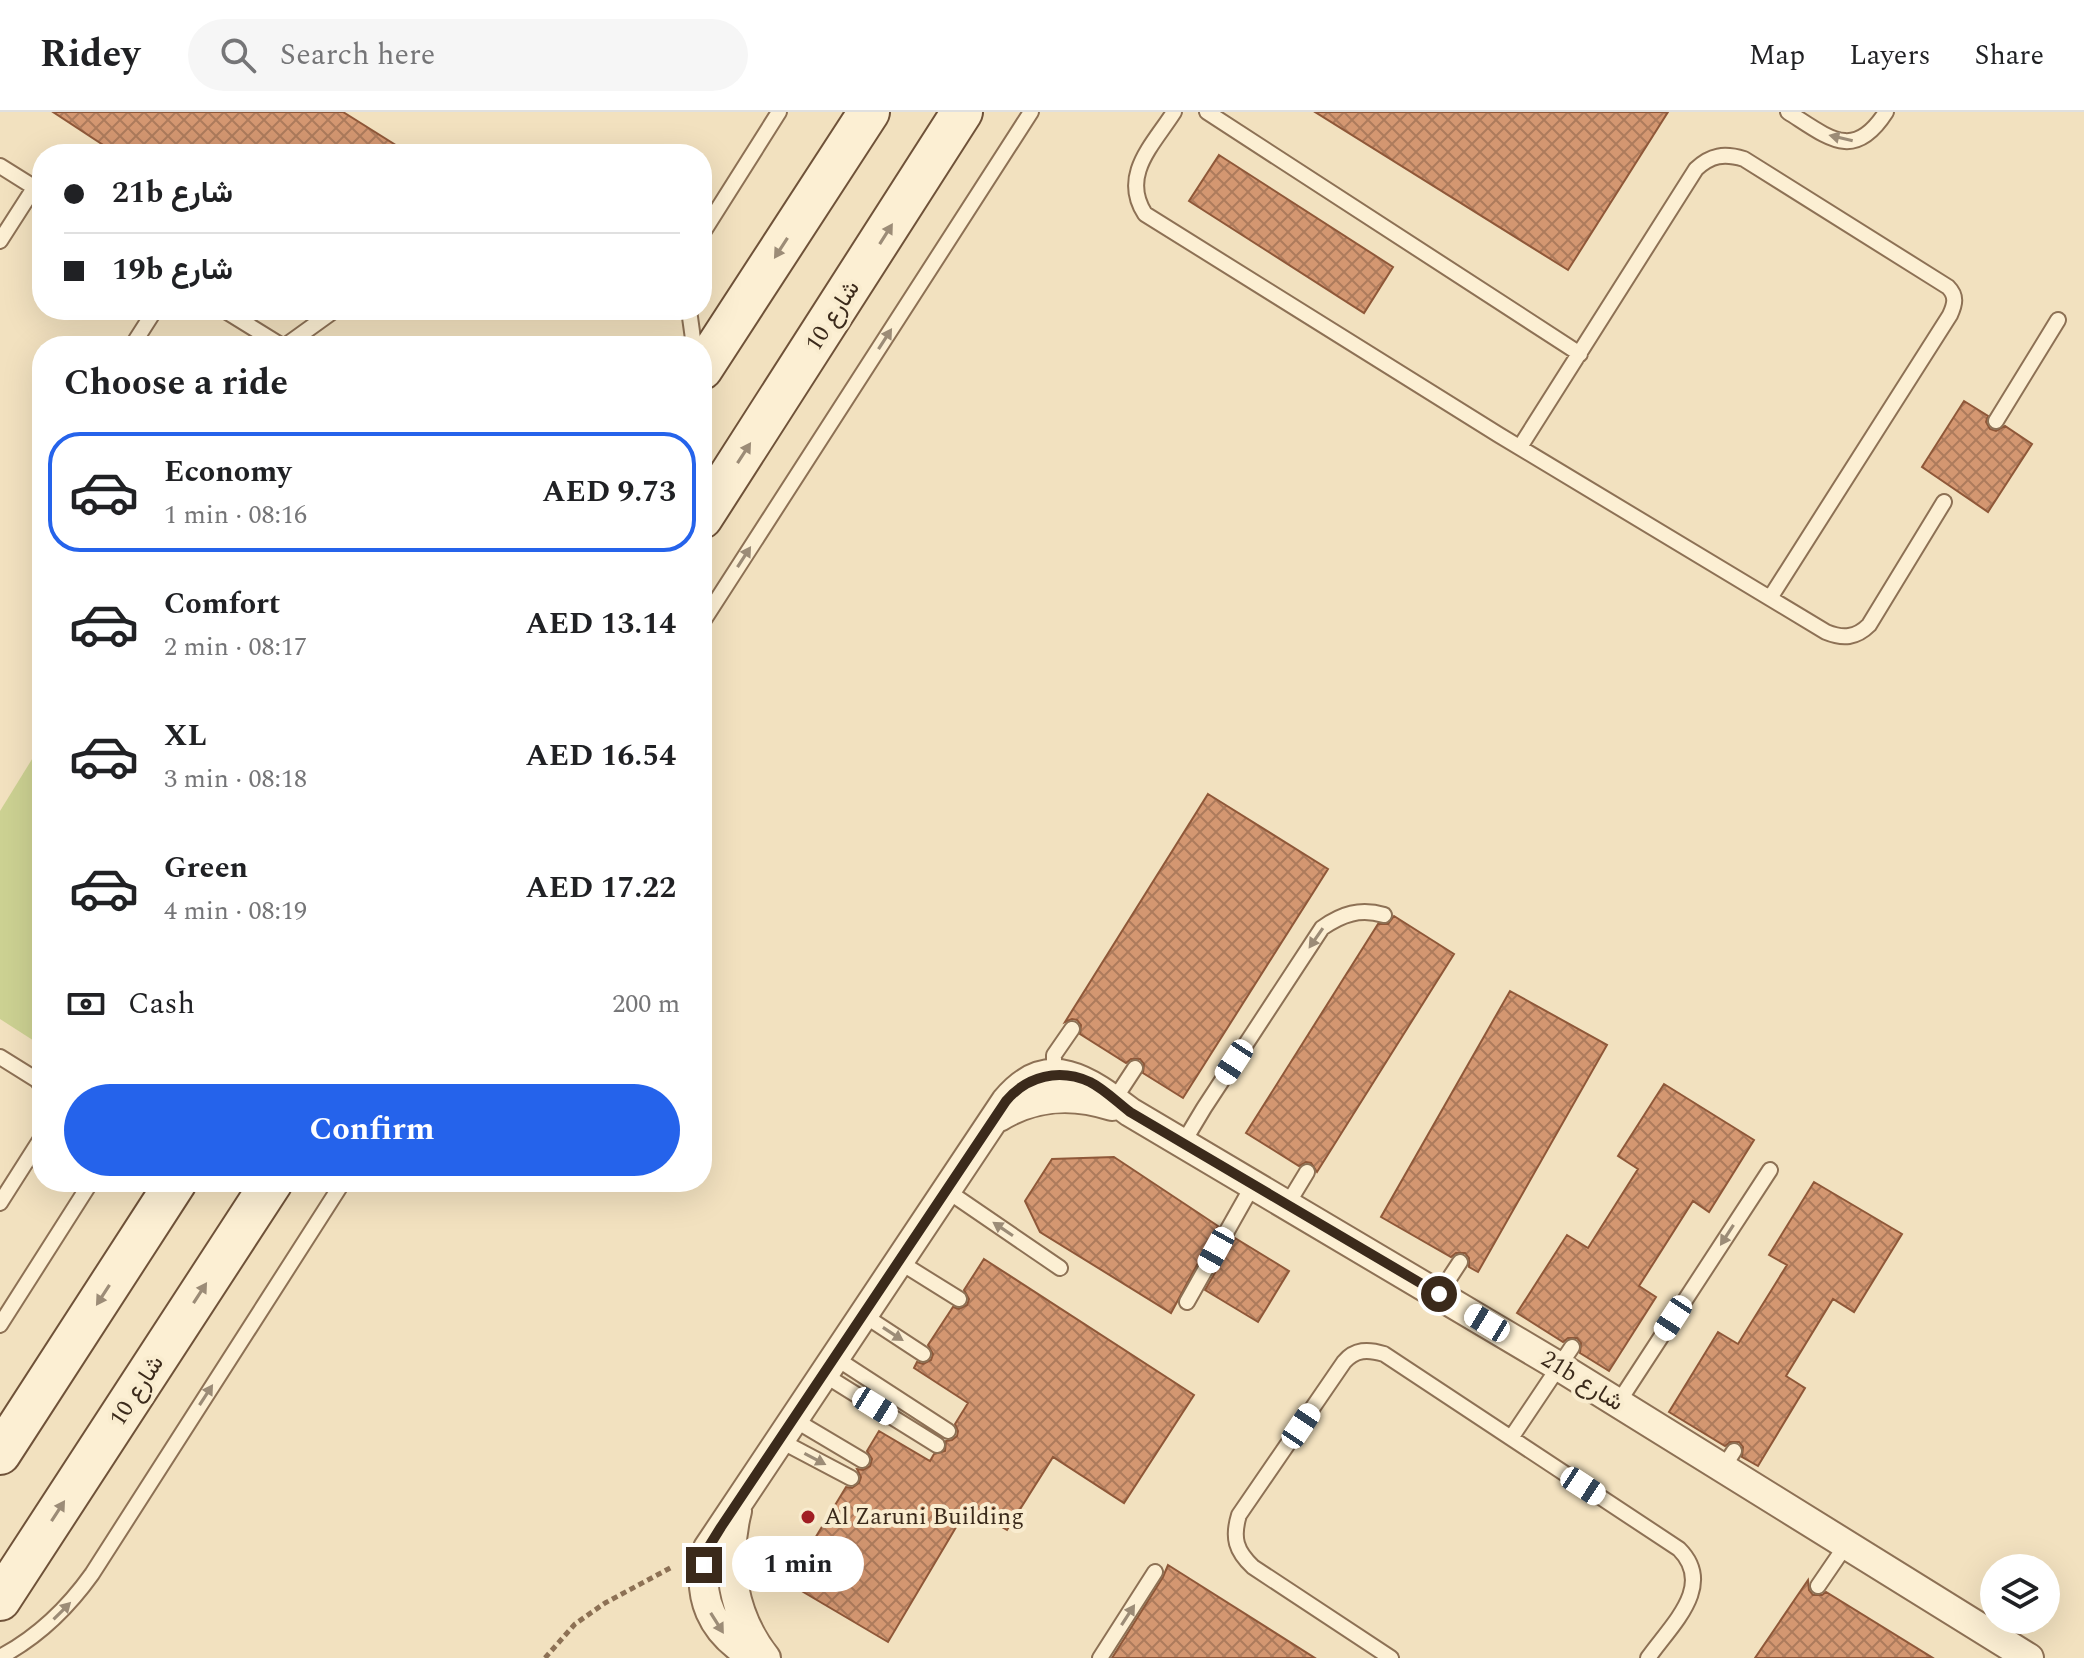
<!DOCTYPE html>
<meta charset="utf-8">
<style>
body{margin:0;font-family:Spectral,Vazirmatn,serif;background:#f6f6f6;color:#202124;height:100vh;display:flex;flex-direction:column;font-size:30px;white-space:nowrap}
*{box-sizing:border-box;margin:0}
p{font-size:26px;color:#757577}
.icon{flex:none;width:44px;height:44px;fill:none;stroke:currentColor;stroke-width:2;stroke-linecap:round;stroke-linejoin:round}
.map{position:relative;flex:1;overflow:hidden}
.details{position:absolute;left:32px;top:224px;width:680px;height:856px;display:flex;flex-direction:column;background:#fff;border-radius:32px;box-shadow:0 8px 32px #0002}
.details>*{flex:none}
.guide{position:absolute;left:32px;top:32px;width:680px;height:176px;border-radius:32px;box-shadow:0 8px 32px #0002;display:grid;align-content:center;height:176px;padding:0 32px;background:#fff}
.controls{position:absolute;left:1980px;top:1442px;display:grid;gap:16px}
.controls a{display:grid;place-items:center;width:80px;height:80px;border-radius:50%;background:#fff;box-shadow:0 8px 32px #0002;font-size:40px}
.end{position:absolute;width:36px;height:36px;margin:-18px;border:10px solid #3b2a1b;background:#fff;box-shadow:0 0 0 4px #fff}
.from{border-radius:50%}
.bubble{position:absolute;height:56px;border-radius:28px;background:#fff;box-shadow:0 8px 32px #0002;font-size:26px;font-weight:700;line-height:56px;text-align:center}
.car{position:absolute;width:24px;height:48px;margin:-24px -12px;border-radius:10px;box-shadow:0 0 6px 2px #0007;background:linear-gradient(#fff 24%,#345 0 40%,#fff 0 76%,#345 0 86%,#fff 0)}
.guide b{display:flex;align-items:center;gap:28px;height:76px;font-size:30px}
.guide b+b{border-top:2px solid #e0e0e0}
.guide i{width:20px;height:20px;background:#202124}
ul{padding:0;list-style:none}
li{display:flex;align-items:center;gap:24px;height:120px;margin:0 16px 12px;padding:0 16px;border:4px solid transparent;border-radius:32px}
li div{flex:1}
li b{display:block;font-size:30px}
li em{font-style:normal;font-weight:700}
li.selected{border-color:#2563eb}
li>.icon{width:72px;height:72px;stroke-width:1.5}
h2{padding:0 32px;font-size:36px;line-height:96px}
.pay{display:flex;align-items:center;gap:20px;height:88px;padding:0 32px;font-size:30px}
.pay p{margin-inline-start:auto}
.action{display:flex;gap:16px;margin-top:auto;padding:16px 32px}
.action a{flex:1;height:92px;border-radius:48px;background:#2563eb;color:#fff;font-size:32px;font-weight:700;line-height:92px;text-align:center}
header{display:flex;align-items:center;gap:48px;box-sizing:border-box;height:112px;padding:0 40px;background:#fff;border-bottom:2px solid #e0e0e0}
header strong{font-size:38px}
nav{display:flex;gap:44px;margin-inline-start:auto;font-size:28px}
.search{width:560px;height:72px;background:#f6f6f6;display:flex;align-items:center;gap:20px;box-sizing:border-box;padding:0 28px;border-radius:44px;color:#757577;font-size:30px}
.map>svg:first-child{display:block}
.grass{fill:#ccd192}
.building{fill:url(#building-cross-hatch);stroke:#8f5839;stroke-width:2}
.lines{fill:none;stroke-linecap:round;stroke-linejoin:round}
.lane-casing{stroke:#8d7155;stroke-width:18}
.street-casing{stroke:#8d7155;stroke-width:32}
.secondary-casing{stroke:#6f5239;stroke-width:44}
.path{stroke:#8d7155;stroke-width:5;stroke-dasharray:6 4;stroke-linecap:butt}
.lane{stroke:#fcefd3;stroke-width:14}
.street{stroke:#fcefd3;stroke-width:28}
.secondary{stroke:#fcefd3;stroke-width:40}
.oneway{fill:#9c8c77}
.route{stroke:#3b2a1b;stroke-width:10}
.poi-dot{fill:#a21f24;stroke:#f9eccf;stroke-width:3}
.labels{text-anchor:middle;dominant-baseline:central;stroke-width:8;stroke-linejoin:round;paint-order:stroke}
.street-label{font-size:24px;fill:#3b2a1b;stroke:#f9eccf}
.poi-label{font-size:24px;fill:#3b2a1b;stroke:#f9eccf;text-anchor:start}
</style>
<header>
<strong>Ridey</strong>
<div class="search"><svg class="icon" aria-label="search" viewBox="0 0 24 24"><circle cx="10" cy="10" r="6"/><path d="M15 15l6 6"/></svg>Search here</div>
<nav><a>Map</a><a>Layers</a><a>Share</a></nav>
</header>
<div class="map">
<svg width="2084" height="1546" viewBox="0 0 2084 1546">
<defs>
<pattern id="building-cross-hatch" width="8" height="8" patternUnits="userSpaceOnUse" patternTransform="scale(2)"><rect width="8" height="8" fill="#d49771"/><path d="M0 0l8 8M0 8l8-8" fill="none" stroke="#ad7b5c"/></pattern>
</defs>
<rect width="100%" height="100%" fill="#f2e1bf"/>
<path class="grass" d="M42,631V934L0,907V699Z"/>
<path class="building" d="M53,0H343L410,42H117Z
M1315,0H1668L1568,158Z
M1219,43L1393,155L1364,201L1189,89Z
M1964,289L1988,304L1986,310L1990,317L1996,319L2005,314L2032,332L1988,400L1922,355Z
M1208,682L1328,757L1183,986L1143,961L1144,952L1140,947H1131L1126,951L1080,922L1081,913L1077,908L1072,907L1065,910Z
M1394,804L1454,842L1317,1060L1311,1051L1306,1050L1299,1054L1246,1021L1378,812H1388Z
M1510,879L1607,933L1478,1160L1469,1155V1146L1465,1141H1456L1451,1145L1381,1105Z
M1664,972L1754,1028L1709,1100L1693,1089L1639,1174L1656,1185L1609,1259L1580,1241L1581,1231L1577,1226H1568L1563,1230L1517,1201L1567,1123L1588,1136L1638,1057L1618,1044Z
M1114,1045L1218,1114L1171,1201L1040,1120L1025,1089L1052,1047Z
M1814,1070L1902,1122L1854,1200L1833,1187L1786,1264L1805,1276L1758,1354L1742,1345L1743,1335L1739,1330H1730L1725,1334L1669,1300L1718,1220L1738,1232L1787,1153L1769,1143Z
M1235,1126L1289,1159L1258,1210L1205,1178Z
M984,1147L1194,1283L1124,1391L1053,1345L1007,1418L968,1395L888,1530L788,1471L846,1375L852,1376L859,1371L861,1365L857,1357L863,1358L870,1354L872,1347L867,1339L879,1319L930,1349L934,1342L945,1339L946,1329L952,1328L957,1324L958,1319L955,1312L968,1291L914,1256L917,1250L923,1252L931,1248L933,1242L928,1233L953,1195L959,1197L967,1193L969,1187L964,1178Z
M1168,1453L1315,1546H1112L1163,1465Z
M1808,1468L1809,1478L1813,1483H1822L1826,1480L1933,1546H1755Z"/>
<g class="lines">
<g class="lane-casing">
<path id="lane" d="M1174,0C1153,33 1120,63 1145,102L1499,323L1826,520C1843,527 1856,526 1869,513L1944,390
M1207,0L1580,242
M1788,0C1829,26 1854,50 1886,0
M0,54L40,79
M702,122L779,0
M0,129L34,76
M224,198L282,234
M689,198L694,234
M132,234L155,198
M285,234L335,198
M1996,309L2058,208
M1520,335L1696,57C1711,43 1724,41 1744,47L1948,175C1957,184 1955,192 1950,203L1770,486
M702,511L1031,0
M0,945L37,968L42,975
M1054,963V943L1072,917
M1114,988L1135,956
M1183,1031L1204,996L1322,816C1342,802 1360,796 1384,803
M946,1078L1060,1156
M0,1091L42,1025
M1287,1093L1307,1060
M898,1149L959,1187
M1439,1182L1460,1150
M1187,1190L1253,1073
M862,1202L923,1242
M0,1213L91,1070
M834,1245L948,1319
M823,1262L937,1333
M1618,1291L1770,1058
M793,1307L862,1348
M1511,1326L1572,1235
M779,1328L851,1366
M1723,1356L1734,1339
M1818,1474L1846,1433
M0,1545C38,1525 67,1497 92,1462L343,1070
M1100,1546L1155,1460
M1391,1546L1253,1455C1236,1439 1232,1426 1239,1403L1344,1250C1355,1237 1368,1237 1384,1242L1679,1437C1716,1474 1671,1513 1648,1546"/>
</g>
<g class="street-casing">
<path id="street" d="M999,1005C1035,983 1072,981 1112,994
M737,1399C724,1450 733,1504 766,1546
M756,1546C711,1522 695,1484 708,1436L1006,989C1048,938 1089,969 1130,1000L1560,1255L2029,1546"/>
</g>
<g class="secondary-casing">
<path id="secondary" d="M702,257L869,0
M702,406L962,0
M0,1342L176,1070
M0,1488L272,1070"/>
</g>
<path class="path" d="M545,1546L575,1512L605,1491L672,1455"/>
<use href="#lane" class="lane"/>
<use href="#street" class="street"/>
<use href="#secondary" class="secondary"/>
</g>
<defs><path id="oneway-solid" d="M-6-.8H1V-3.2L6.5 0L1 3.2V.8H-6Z" transform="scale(2)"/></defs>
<g class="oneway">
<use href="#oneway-solid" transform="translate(1841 26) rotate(-167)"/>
<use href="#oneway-solid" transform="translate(886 122) rotate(-58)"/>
<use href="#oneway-solid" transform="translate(781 136) rotate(123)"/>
<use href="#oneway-solid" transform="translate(885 227) rotate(-57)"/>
<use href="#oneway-solid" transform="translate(744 341) rotate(-57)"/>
<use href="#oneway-solid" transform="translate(744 445) rotate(-57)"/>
<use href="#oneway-solid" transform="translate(1316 826) rotate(125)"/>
<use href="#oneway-solid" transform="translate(1003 1117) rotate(-146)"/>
<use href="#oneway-solid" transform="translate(1727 1123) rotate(123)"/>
<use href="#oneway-solid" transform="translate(200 1181) rotate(-57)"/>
<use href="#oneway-solid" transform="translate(103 1183) rotate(123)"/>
<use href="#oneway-solid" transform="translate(893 1222) rotate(33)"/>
<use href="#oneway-solid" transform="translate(206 1283) rotate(-57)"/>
<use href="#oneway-solid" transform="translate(815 1347) rotate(28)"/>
<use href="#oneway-solid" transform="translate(58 1399) rotate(-57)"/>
<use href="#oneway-solid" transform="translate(62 1499) rotate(-45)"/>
<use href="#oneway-solid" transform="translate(1128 1503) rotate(-57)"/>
<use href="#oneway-solid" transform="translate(717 1511) rotate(58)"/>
</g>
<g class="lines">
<path class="route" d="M704,1453L708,1436L721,1415L1006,989C1027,964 1059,956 1090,970C1104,977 1117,990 1130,1000L1439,1182"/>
</g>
<circle class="poi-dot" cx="808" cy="1405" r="8"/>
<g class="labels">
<g class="street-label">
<text transform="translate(833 204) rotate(-57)">شارع 10</text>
<text transform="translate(1582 1269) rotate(32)">21b شارع</text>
<text transform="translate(137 1279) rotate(-57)">شارع 10</text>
</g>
<g class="poi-label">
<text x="824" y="1405">Al Zaruni Building</text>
</g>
</g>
</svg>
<div class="controls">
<a><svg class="icon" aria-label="layers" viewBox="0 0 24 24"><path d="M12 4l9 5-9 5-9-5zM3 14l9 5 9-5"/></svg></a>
</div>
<i class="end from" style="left:1439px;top:1182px"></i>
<i class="end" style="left:704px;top:1453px"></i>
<div class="bubble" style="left:732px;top:1424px;width:132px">1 min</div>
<i class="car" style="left:1234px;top:950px;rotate:213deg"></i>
<i class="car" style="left:1216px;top:1138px;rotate:209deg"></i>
<i class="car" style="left:1673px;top:1206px;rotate:213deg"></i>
<i class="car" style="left:1487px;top:1211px;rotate:301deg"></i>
<i class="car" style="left:875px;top:1294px;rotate:122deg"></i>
<i class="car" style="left:1301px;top:1314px;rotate:34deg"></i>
<i class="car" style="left:1583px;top:1374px;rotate:123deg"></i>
<div class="guide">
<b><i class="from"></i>21b شارع</b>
<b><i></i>19b شارع</b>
</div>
<section class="details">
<h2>Choose a ride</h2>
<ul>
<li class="selected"><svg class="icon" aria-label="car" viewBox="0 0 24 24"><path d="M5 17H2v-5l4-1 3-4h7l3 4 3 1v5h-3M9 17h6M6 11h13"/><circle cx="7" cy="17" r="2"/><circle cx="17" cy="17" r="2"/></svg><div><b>Economy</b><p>1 min · 08:16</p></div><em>AED 9.73</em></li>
<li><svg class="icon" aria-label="car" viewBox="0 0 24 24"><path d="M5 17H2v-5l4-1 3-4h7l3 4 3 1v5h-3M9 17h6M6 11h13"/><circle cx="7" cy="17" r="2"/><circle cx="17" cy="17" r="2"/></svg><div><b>Comfort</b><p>2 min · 08:17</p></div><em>AED 13.14</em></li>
<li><svg class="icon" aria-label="car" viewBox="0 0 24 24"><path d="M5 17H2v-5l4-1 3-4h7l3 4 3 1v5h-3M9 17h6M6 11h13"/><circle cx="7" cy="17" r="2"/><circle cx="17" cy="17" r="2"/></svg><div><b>XL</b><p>3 min · 08:18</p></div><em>AED 16.54</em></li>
<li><svg class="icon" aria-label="car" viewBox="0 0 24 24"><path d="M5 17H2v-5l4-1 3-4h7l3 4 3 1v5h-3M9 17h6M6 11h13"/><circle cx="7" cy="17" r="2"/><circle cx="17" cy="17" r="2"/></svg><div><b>Green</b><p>4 min · 08:19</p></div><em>AED 17.22</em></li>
</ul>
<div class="pay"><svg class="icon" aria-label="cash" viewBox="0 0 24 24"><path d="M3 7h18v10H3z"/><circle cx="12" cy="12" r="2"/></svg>Cash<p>200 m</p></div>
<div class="action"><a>Confirm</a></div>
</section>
</div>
